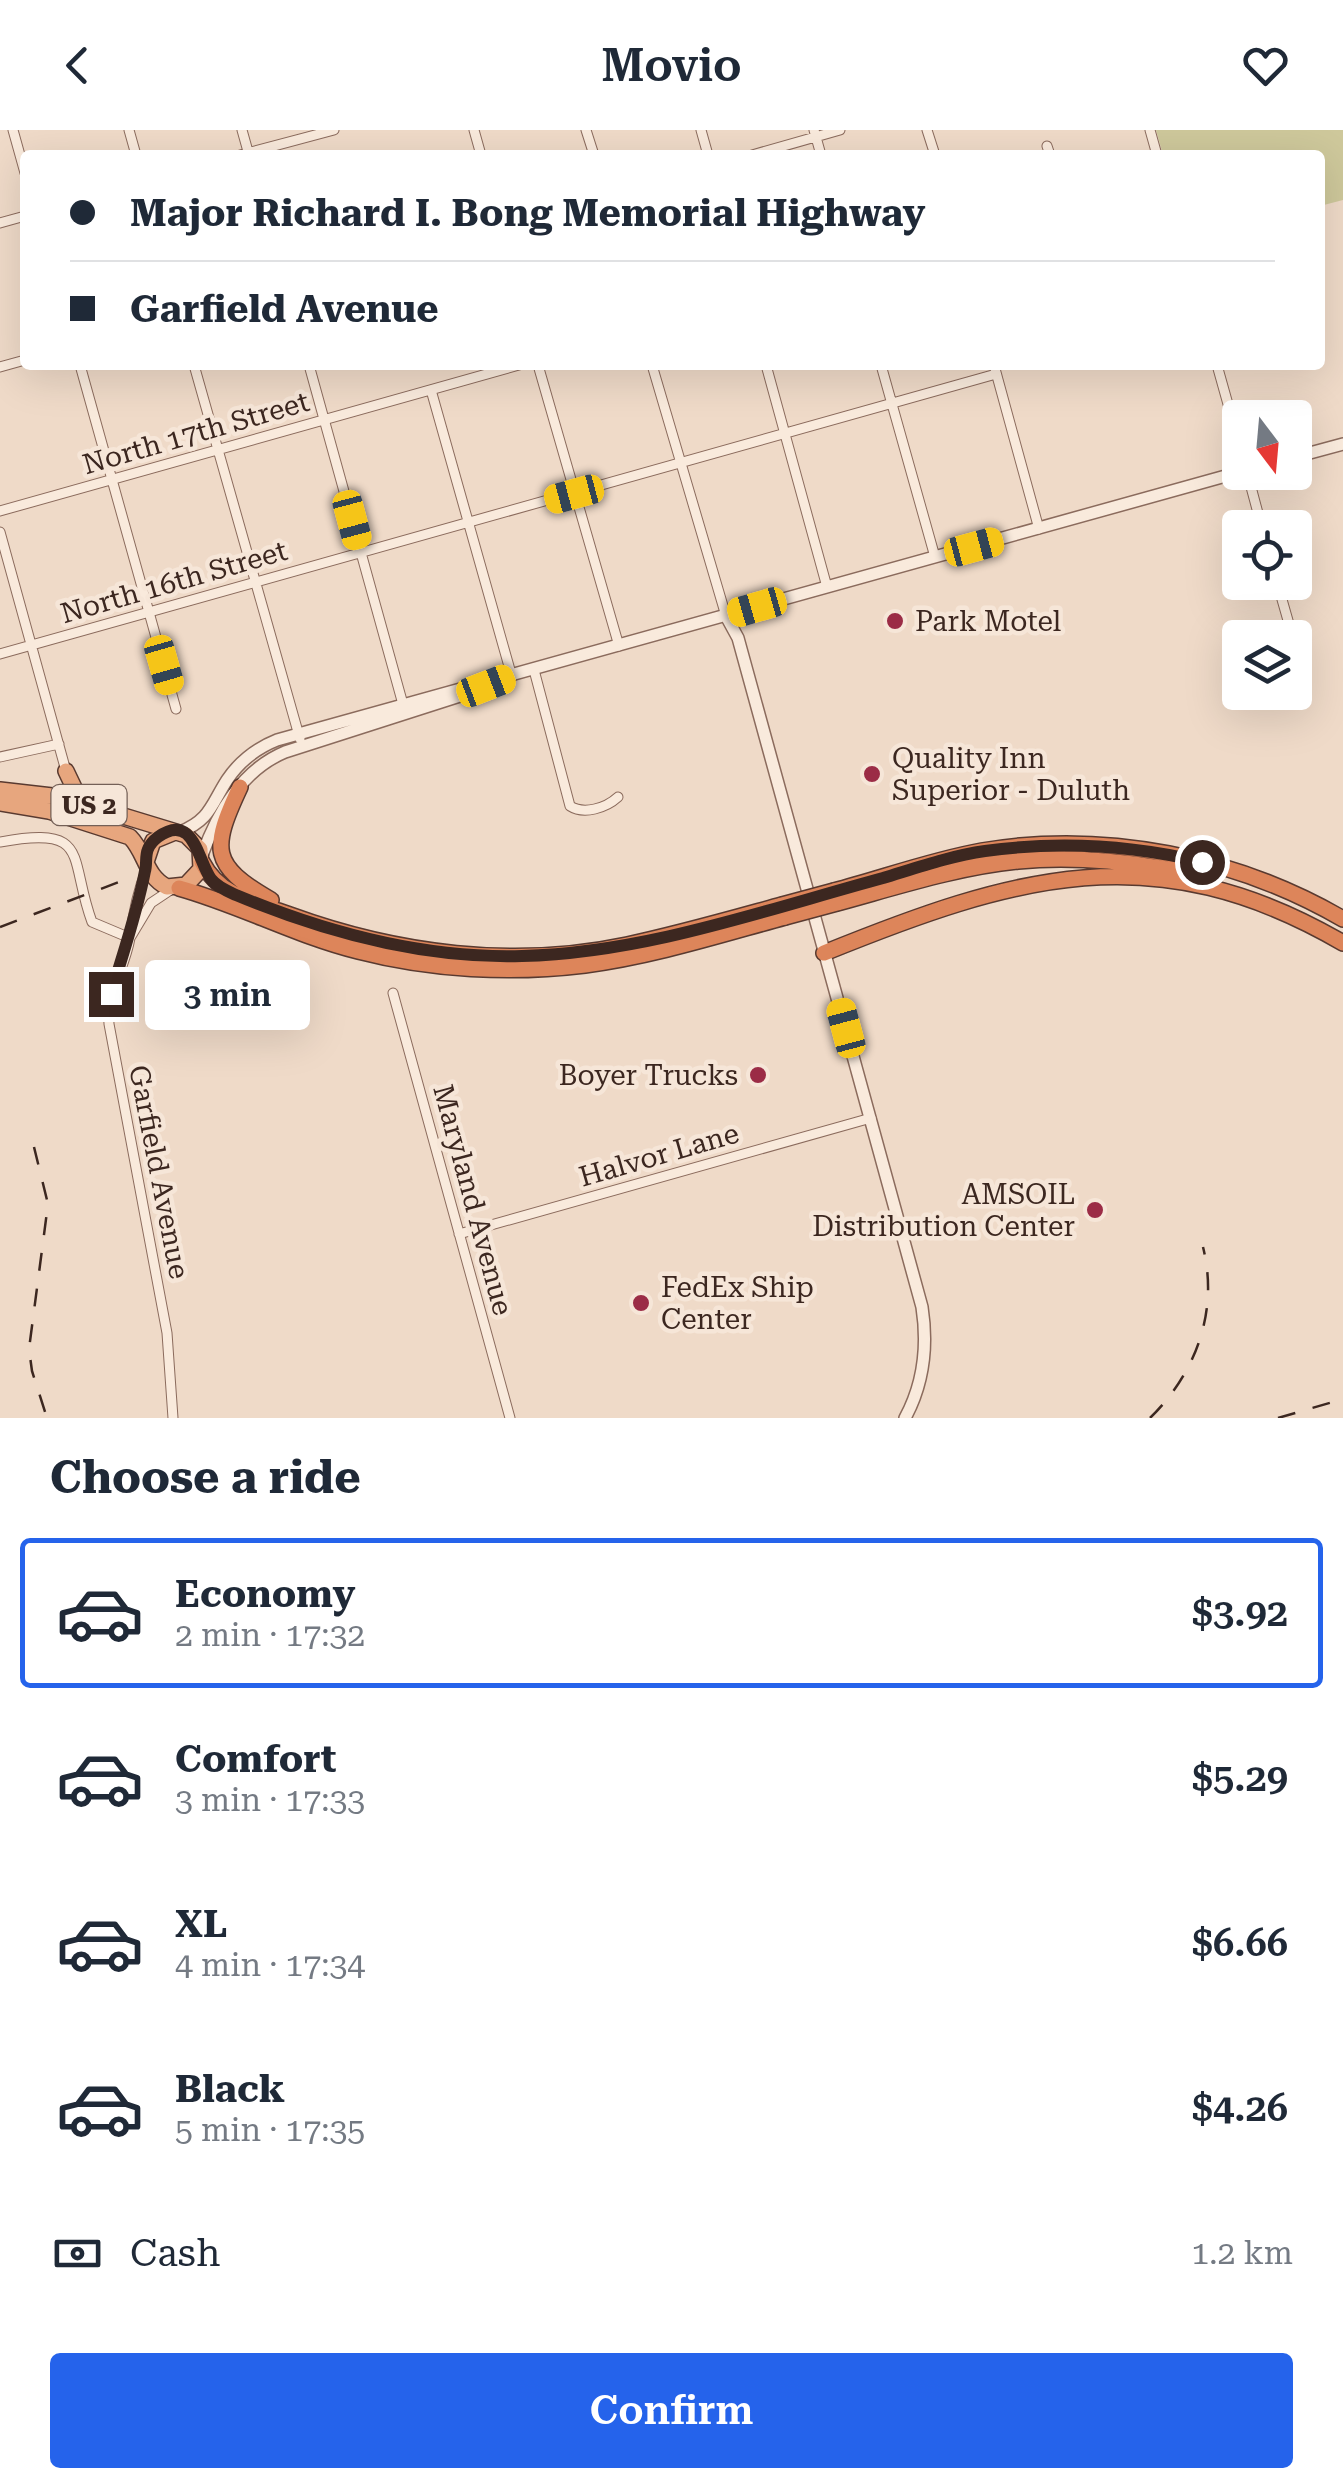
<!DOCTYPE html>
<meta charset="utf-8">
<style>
body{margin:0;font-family:"Roboto Serif",serif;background:#f6f6f7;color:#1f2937;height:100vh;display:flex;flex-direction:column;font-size:38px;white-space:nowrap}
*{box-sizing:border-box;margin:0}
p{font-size:32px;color:#747a83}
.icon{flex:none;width:55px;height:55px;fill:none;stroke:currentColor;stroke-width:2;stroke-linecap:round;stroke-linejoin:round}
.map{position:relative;height:1288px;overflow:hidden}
.panel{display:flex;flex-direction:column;background:#fff;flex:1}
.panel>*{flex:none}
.hud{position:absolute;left:20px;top:20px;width:1305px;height:220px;border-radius:10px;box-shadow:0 10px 40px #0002;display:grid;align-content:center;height:220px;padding:0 50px;background:#fff}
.needle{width:65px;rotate:164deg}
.tools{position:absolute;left:1222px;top:270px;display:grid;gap:20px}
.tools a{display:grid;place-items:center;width:90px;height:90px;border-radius:10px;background:#fff;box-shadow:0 10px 40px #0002;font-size:50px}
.end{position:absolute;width:45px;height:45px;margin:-22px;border:12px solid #3c2720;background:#fff;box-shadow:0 0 0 5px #fff}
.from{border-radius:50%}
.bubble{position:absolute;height:70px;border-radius:10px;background:#fff;box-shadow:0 10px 40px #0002;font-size:32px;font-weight:600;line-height:70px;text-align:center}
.car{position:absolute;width:30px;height:60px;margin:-30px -15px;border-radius:12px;box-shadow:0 0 8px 2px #0007;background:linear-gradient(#f5c518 24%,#345 0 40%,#f5c518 0 76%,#345 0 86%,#f5c518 0)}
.hud b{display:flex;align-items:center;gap:35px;height:95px;font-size:38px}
.hud b+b{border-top:2px solid #e0e1e3}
.hud i{width:25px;height:25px;background:#1f2937}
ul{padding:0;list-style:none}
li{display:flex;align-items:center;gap:30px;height:150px;margin:0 20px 15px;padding:0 30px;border:5px solid transparent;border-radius:10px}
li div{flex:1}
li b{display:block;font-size:38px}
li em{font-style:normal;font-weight:600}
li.selected{border-color:#2563eb}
li>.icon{width:90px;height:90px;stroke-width:1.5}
h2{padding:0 50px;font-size:45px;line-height:120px}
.pay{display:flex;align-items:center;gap:25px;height:110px;padding:0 50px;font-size:38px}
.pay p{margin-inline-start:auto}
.action{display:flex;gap:20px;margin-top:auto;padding:20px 50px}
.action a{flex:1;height:115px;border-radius:10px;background:#2563eb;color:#fff;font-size:40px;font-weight:600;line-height:115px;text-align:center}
header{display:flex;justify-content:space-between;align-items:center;height:130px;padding:0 50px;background:#fff;font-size:45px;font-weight:600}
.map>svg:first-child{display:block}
.green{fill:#cec89b}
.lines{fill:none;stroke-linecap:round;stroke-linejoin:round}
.minor-casing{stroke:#8b6b5d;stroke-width:11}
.tertiary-casing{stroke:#8b6b5d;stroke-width:14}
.trunk-casing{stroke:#593a30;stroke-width:18}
.motorway-casing{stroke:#593a30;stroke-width:18}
.minor{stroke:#f9eadc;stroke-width:9}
.tertiary{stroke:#f9eadc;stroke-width:11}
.trunk{stroke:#e7a67e;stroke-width:15}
.motorway{stroke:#dd855a;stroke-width:15}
.rail{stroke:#3c2720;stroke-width:2.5;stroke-dasharray:18 18;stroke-linecap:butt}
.motorway-bridge-casing{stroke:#593a30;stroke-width:18;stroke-linecap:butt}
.motorway-bridge{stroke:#dd855a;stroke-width:15}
.route{stroke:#3c2720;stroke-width:12}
.poi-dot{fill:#9b2c46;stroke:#f6e6d8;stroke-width:4}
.labels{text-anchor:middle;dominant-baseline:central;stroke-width:9;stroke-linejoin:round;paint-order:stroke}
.shield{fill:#f6e6d8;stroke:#746057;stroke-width:2.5}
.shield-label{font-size:25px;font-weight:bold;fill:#3c2720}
.street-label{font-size:28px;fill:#3c2720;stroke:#f6e6d8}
.poi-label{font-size:28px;fill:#3c2720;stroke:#f6e6d8;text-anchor:start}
</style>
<header><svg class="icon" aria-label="back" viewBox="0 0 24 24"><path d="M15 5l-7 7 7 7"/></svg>Movio<svg class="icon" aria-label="heart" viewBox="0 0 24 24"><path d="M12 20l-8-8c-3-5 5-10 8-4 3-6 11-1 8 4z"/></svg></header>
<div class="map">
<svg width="1343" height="1288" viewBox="0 0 1343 1288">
<rect width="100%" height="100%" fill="#efdac8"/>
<path class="green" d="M1156,0H1343V70L1320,76V25H1163Z"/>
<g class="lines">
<g class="minor-casing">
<path id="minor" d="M13,0L25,43
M129,0L136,25
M242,0L249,25
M474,0L481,25
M586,0L594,25
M701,0L708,25
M814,0L821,25
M927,0L935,25
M1150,0L1157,25
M1047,16L1050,25
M240,25L334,0
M752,25L840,0
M0,93L25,86
M80,235L176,579
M194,235L300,609
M309,235L404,578
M538,235L619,516
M652,235L726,486
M766,235L827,457
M881,235L935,427
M994,235L1039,399
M1217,235L1240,317
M0,237L25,230
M431,260L512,547
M1247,342L1262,398
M0,381L519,235
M0,402L66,641
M1277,452L1293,508
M1295,516V528
M0,524L996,244
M534,540L570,676C584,685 606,678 618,667
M0,627L59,614
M0,712C92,695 68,727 92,792L130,808
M147,738C138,760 133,784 130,808C125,838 107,862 109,894L167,1203L173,1288
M130,808L151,773L172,759
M393,863L510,1288
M459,1104L871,988"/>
</g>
<g class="tertiary-casing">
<path id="tertiary" d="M1295,327L1343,314
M726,486L738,508L922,1177C928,1216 924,1253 905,1288
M180,702C210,690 211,675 227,650C239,632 257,618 277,610L1240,342
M202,725C218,682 242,640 285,622L466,564"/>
</g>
<g class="trunk-casing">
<path id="trunk" d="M66,641L76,662L90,674
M0,660L61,667L186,705L200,719L201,739L186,755L167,757C145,746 146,723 130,707L49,681L0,673
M146,732L153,711L175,702"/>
</g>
<g class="motorway-casing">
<path id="motorway" d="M240,657C211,719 210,735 271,770
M202,732C219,766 256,773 290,785C397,824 514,839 627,815C679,804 731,789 782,775
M179,758C240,775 297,806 358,821C431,840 511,844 585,835C653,826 719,805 785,787
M834,761C883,748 932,730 982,721C1105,700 1236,727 1343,789
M837,773C896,757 957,737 1018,731C1079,725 1137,733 1196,744
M824,823C1014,746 1154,703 1343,813"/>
</g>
<use href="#minor" class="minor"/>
<use href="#tertiary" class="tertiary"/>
<use href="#trunk" class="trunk"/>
<use href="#motorway" class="motorway"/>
<path class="rail" d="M0,797L119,752
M34,1017L48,1074L29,1219L32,1241L47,1288
M1150,1288C1196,1243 1219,1181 1203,1117
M1278,1288L1343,1269"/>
<g class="motorway-bridge-casing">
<path id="motorway-bridge" d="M782,775L834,761
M785,787L837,773"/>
</g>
<use href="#motorway-bridge" class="motorway-bridge"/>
</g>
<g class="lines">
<path class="route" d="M111,864C123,823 137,783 145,741C147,734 145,726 148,719C150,714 154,710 158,707C194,681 198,732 211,749C217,757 227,761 236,765C327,803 423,829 522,826C645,823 765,780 883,748C916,738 950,726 985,721C1058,711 1131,715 1202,732"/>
</g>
<g class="poi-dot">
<circle cx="895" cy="491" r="10"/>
<circle cx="872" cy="644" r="10"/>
<circle cx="758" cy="945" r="10"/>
<circle cx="1095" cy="1080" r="10"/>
<circle cx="641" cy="1173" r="10"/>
</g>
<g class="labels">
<rect class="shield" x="51.5" y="655" width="75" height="40" rx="8"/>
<g class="shield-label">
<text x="89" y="675">US 2</text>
</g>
<g class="street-label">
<text transform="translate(196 303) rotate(-16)">North 17th Street</text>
<text transform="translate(174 452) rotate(-16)">North 16th Street</text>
<text transform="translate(659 1025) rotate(-16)">Halvor Lane</text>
<text transform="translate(159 1042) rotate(79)">Garfield Avenue</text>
<text transform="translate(473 1070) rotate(75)">Maryland Avenue</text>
</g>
<g class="poi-label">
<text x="915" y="491">Park Motel</text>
<text x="892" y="628">Quality Inn<tspan x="892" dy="32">Superior - Duluth</tspan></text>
<text x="738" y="945" text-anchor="end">Boyer Trucks</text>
<text x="1075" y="1064" text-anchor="end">AMSOIL<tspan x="1075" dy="32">Distribution Center</tspan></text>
<text x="661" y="1157">FedEx Ship<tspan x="661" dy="32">Center</tspan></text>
</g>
</g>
</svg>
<div class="tools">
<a><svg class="needle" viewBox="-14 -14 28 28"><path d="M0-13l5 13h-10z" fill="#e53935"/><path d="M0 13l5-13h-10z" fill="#747a83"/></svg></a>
<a><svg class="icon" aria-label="locate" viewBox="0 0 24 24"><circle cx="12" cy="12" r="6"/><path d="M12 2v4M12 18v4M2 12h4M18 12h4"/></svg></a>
<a><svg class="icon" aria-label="layers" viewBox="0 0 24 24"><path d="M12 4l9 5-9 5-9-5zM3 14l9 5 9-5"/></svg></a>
</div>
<i class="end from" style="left:1202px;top:732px"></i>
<i class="end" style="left:111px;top:864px"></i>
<div class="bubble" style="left:145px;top:830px;width:165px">3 min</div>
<i class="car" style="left:574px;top:364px;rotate:255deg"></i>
<i class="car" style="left:352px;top:390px;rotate:165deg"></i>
<i class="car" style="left:974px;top:417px;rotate:75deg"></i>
<i class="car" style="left:757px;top:477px;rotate:254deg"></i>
<i class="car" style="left:164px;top:535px;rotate:164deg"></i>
<i class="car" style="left:486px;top:556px;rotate:69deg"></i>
<i class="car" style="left:846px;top:898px;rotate:345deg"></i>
<div class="hud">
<b><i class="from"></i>Major Richard I. Bong Memorial Highway</b>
<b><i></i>Garfield Avenue</b>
</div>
</div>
<section class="panel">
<h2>Choose a ride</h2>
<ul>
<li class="selected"><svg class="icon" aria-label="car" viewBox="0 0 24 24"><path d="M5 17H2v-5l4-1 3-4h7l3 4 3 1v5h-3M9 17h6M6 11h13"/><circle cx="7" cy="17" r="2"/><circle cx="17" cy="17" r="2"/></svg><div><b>Economy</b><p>2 min · 17:32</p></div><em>$3.92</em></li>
<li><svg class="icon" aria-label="car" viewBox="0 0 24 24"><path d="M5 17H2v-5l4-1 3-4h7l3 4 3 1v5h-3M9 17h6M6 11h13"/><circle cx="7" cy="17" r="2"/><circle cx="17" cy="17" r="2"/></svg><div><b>Comfort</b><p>3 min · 17:33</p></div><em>$5.29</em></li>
<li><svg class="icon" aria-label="car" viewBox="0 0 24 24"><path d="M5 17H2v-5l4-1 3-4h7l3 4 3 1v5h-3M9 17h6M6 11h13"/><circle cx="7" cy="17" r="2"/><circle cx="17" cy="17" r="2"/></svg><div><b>XL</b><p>4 min · 17:34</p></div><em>$6.66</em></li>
<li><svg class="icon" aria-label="car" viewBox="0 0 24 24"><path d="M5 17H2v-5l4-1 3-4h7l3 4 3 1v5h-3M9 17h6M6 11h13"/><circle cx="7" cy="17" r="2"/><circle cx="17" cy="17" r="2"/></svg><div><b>Black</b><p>5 min · 17:35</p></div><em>$4.26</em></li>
</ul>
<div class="pay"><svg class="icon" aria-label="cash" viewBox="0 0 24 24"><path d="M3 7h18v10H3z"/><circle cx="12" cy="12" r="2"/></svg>Cash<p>1.2 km</p></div>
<div class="action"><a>Confirm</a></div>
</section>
